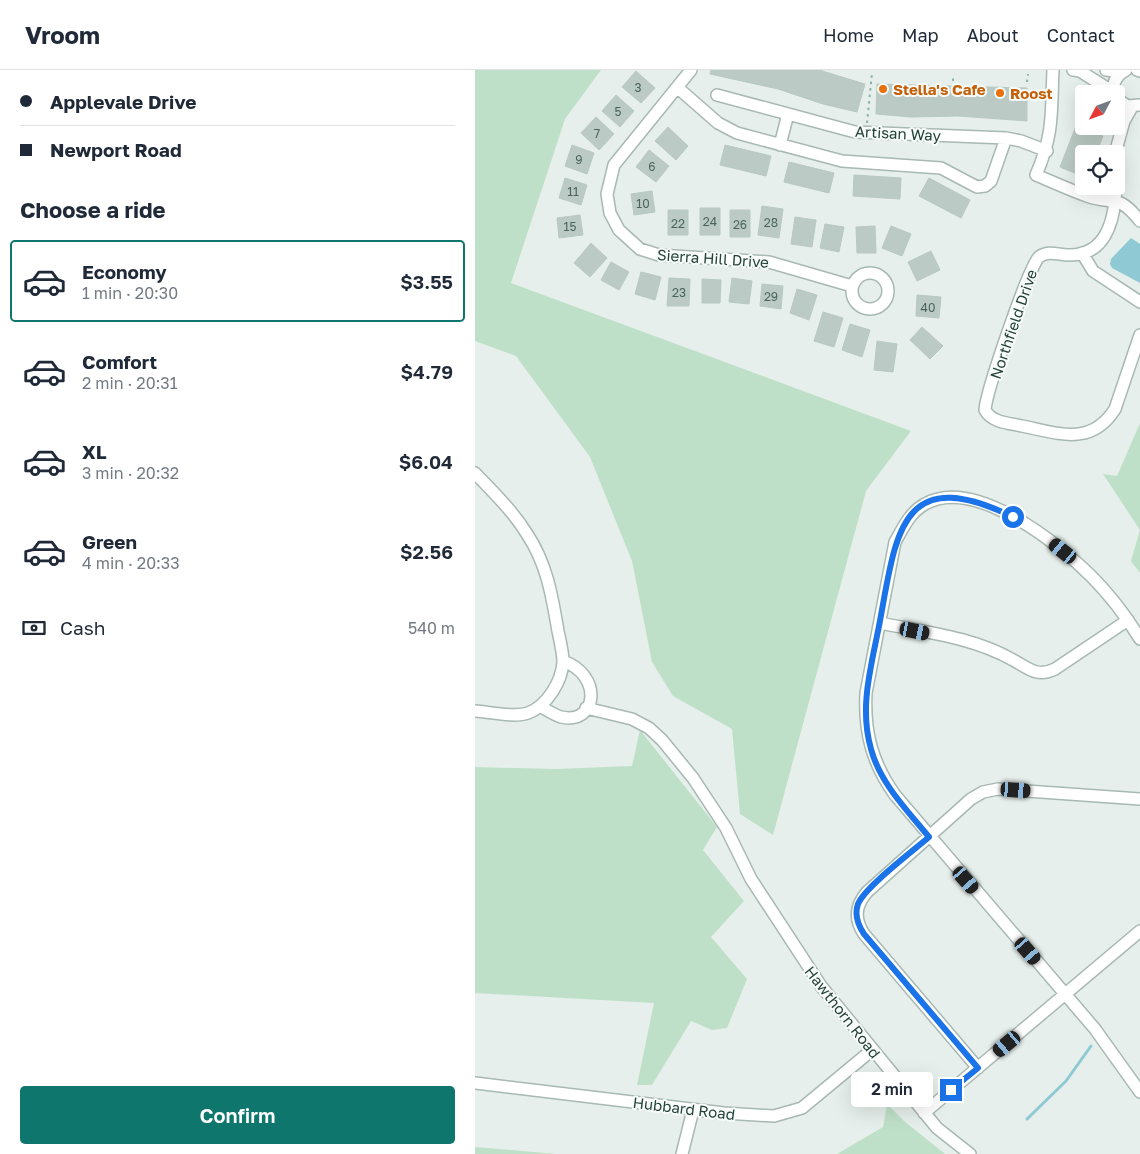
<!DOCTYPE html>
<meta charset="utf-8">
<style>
body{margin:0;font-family:"Golos Text",sans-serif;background:#f2f2f3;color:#1f2937;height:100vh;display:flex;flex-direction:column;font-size:19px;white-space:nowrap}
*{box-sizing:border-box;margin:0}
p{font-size:16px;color:#747a83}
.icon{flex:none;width:28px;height:28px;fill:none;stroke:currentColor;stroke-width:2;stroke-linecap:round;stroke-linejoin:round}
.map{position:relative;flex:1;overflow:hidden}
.details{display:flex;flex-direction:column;background:#fff;width:475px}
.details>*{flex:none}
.guide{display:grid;align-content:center;height:110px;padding:0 20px;background:#fff}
.needle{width:32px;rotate:229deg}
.fabs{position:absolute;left:600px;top:15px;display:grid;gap:10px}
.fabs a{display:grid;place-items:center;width:50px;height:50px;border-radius:5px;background:#fff;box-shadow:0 5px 20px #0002;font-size:25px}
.end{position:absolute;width:22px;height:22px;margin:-11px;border:6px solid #1a73e8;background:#fff;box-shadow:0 0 0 2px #fff}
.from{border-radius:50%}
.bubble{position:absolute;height:35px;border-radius:5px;background:#fff;box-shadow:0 5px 20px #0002;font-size:16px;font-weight:600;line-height:35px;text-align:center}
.car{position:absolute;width:15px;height:30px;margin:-15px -8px;border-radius:6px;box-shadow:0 0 4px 1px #0007;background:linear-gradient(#222 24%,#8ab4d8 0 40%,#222 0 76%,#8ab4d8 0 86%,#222 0)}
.guide b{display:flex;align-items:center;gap:18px;height:48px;font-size:19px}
.guide b+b{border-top:1px solid #e0e1e3}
.guide i{width:12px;height:12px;background:#1f2937}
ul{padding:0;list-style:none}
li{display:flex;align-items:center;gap:15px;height:82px;margin:0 10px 8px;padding:0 10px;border:2px solid transparent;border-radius:5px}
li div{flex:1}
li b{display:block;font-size:19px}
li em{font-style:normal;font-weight:600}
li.on{border-color:#0f766e}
li>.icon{width:45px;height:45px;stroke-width:1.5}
h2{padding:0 20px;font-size:22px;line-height:60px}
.pay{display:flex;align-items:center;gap:12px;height:55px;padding:0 20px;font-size:19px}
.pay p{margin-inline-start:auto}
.cta{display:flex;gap:10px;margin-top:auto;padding:10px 20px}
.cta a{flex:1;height:58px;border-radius:5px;background:#0f766e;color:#fff;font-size:20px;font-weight:600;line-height:58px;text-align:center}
header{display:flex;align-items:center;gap:30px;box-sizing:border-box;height:70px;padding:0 25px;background:#fff;border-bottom:1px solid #e0e1e3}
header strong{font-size:24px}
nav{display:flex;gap:28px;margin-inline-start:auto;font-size:18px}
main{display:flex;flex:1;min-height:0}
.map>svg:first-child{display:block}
.green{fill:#bfe0c8}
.water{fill:#8ec9d4}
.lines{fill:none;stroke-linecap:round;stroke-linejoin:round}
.stream{stroke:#8ec9d4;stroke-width:3}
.building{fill:#bbcac4;stroke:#b8c9c2}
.minor-casing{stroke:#a8b8b2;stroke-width:14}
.path{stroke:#86b3a5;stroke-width:2;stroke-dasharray:2.5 4;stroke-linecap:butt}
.minor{stroke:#fff;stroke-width:11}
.route{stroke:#1a73e8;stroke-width:6}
.food-dot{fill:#e8710a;stroke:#f7fbf9;stroke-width:2}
.labels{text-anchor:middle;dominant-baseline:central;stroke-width:4;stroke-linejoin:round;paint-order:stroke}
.number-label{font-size:12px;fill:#4a645c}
.food-label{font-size:15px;font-weight:bold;fill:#c56008;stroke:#f7fbf9;text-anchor:start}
.street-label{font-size:15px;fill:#24423a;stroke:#f7fbf9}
</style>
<header>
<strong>Vroom</strong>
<nav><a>Home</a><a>Map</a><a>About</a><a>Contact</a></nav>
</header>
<main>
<section class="details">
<div class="guide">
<b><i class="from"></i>Applevale Drive</b>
<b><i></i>Newport Road</b>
</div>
<h2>Choose a ride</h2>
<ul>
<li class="on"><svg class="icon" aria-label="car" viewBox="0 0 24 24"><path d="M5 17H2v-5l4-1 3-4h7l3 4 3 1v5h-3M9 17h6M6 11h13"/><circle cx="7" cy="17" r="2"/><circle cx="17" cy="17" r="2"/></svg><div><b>Economy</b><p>1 min · 20:30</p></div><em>$3.55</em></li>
<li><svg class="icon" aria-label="car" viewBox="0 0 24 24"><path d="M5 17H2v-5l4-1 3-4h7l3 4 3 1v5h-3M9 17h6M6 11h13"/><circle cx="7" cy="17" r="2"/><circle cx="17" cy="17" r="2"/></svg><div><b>Comfort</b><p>2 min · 20:31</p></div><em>$4.79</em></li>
<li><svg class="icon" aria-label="car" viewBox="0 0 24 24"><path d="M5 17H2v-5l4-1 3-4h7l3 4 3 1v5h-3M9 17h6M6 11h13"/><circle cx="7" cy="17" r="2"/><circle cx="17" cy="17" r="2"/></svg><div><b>XL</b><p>3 min · 20:32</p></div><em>$6.04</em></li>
<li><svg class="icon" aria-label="car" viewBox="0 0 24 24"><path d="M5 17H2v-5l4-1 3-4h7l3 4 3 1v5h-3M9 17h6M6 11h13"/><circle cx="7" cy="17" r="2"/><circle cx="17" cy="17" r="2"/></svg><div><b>Green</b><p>4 min · 20:33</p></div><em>$2.56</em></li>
</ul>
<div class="pay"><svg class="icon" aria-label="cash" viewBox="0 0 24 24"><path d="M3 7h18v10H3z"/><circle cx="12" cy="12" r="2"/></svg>Cash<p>540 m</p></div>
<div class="cta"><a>Confirm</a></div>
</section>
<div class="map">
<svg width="665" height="1084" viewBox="0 0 665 1084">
<rect width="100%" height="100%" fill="#e6efeb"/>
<path class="green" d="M0,0H126L90,49L36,213L436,361L391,421L298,765L265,744L257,659L198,626L177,592L157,491L115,387L41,286L0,271Z
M665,353V503L656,491L665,460L628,404L642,406Z
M165,660L242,757L228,780L269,831L236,867L272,909L252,958L237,960L216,951L177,1015H162L179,933L0,923V697L80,699L157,696Z
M412,1034L429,1051L470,1084H362L408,1057Z
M0,1077L81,1084H0Z"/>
<path class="water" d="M656,168L665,174V213L637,198L635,194L636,189Z"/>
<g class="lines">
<path class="stream" d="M552,1049L591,1011L616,976"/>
</g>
<path class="building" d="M236,0H344L390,14L382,42L348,34L303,19L235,4Z
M161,1L180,18L166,33L147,17Z
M402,14L552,18V51L483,46L436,47L401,44Z
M141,25L159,41L145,57L127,41Z
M121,47L139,64L124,80L106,63Z
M601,56L628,66L621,84H609V107L585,97Z
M193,57L213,76L201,90L180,71Z
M97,75L119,83L112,104L90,96Z
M250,75L296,86L291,106L245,95Z
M174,80L194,96L181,112L161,97Z
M314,92L359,103L354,123L309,112Z
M379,105L426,108L425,129L378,126Z
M90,108L112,115L106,135L84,128Z
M454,108L495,130L486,148L444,126Z
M177,121L180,142L159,145L156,124Z
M287,136L308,139L304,168L283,165Z
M225,138H245V165H225Z
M193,140H213V165H193Z
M255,140H275V167H255Z
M105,145L108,165L84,168L82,148Z
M320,147L341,150L337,177L316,174Z
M350,154L369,157L364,182L345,178Z
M400,156L401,183H382L381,157Z
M416,156L436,164L427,186L407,178Z
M116,173L132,188L115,207L99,193Z
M456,181L465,200L442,211L433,192Z
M136,192L154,202L144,220L126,210Z
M166,202L186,207L180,230L160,224Z
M194,208L215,209L214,236H192Z
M257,208L277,211L274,234L254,232Z
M227,209L246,210L245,233H227Z
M287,214L308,216L306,239L285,236Z
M322,219L342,225L334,250L315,243Z
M442,225L466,227L464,248L441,246Z
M348,242L368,248L359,277L339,271Z
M375,254L395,260L387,287L367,280Z
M447,257L468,276L455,289L435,270Z
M402,271L422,274L418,302L399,300Z"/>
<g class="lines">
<g class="minor-casing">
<path id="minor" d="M216,0L139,95L132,124L135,143L144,160L165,179L184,185L294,192L377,216
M578,0C576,44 579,63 561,105C578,112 595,120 612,126C639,136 642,122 665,151
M598,0L605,1L638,22
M631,0L648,2
M662,0L665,1
M203,18L243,53L262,63L367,91L466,98L502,117L510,116L516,111L531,68
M639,24C637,13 641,5 651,0
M242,25L380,62L531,68L546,71L572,81
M641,28L652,36L665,35
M305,75L313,44
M641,80L649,51L657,37
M641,116C640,147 633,186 593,185C584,185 573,180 564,187C554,196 511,322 510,340C517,353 534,353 547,356C583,363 616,377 640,339L665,265
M607,183L618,201L665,232
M377 221a18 18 0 1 1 36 0a18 18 0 1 1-36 0Z
M0,403C18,422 38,441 52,464C72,494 77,526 83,561C85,571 88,582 88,592C87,611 72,636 53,643C39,648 15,642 0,641
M405,553C449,562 498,567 538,590C553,598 562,608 580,599L653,550
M665,569C651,546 635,525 616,506C583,473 499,406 450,434C435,442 428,458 420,472L391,623C389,662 397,693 420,725L620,959L665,1022
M65,636C72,640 79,645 86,647C123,655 128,605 88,591
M111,638L157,649L174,658L187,670L218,708L251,758L276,809L346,916L462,1058L495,1084
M503,998L389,864C379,849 380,836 392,822L496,729L508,722L523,719L665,729
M0,1013L249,1043L299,1046L327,1038L397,980
M449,1043L665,861
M207,1084L218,1040"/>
</g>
<path class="path" d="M478,11V6
M552,12L553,4
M392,53L397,3"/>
<use href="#minor" class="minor"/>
</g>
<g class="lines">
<path class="route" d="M476,1020L503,998L389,864C383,855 379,845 383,834C390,817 438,781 454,767C432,740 405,713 396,679C384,638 396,597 404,556C421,467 423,391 538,447"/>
</g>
<g class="food-dot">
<circle cx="408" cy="19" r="5"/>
<circle cx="525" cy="23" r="5"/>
</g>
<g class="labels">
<g class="number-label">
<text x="163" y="17">3</text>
<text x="143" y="41">5</text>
<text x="122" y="63">7</text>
<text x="104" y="89">9</text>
<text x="177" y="96">6</text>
<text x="98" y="121">11</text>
<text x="168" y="133">10</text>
<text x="235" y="151">24</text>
<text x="296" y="152">28</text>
<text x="203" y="153">22</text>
<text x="265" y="154">26</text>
<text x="95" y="156">15</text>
<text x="204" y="222">23</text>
<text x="296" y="226">29</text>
<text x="453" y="237">40</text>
</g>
<g class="food-label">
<text x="418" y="19">Stella's Cafe</text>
<text x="535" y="23">Roost</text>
</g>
<g class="street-label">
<text transform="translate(423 63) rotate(3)">Artisan Way</text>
<text transform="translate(238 188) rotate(4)">Sierra Hill Drive</text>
<text transform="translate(538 254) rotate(-71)">Northfield Drive</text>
<text transform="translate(368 942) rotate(52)">Hawthorn Road</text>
<text transform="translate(209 1038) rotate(7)">Hubbard Road</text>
</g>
</g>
</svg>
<div class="fabs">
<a><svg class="needle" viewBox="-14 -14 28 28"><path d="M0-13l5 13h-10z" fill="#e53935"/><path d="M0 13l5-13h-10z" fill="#747a83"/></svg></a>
<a><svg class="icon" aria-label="locate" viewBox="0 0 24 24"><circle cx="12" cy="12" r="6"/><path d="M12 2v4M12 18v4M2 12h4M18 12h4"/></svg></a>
</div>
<i class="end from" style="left:538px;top:447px"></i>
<i class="end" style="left:476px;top:1020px"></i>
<div class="bubble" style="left:376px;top:1002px;width:82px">2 min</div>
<i class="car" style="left:588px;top:481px;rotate:309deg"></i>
<i class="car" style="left:440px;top:561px;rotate:102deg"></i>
<i class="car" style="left:541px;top:720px;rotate:94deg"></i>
<i class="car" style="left:491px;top:810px;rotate:139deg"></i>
<i class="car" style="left:553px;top:881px;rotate:139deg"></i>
<i class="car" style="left:532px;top:974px;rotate:230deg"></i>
</div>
</main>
